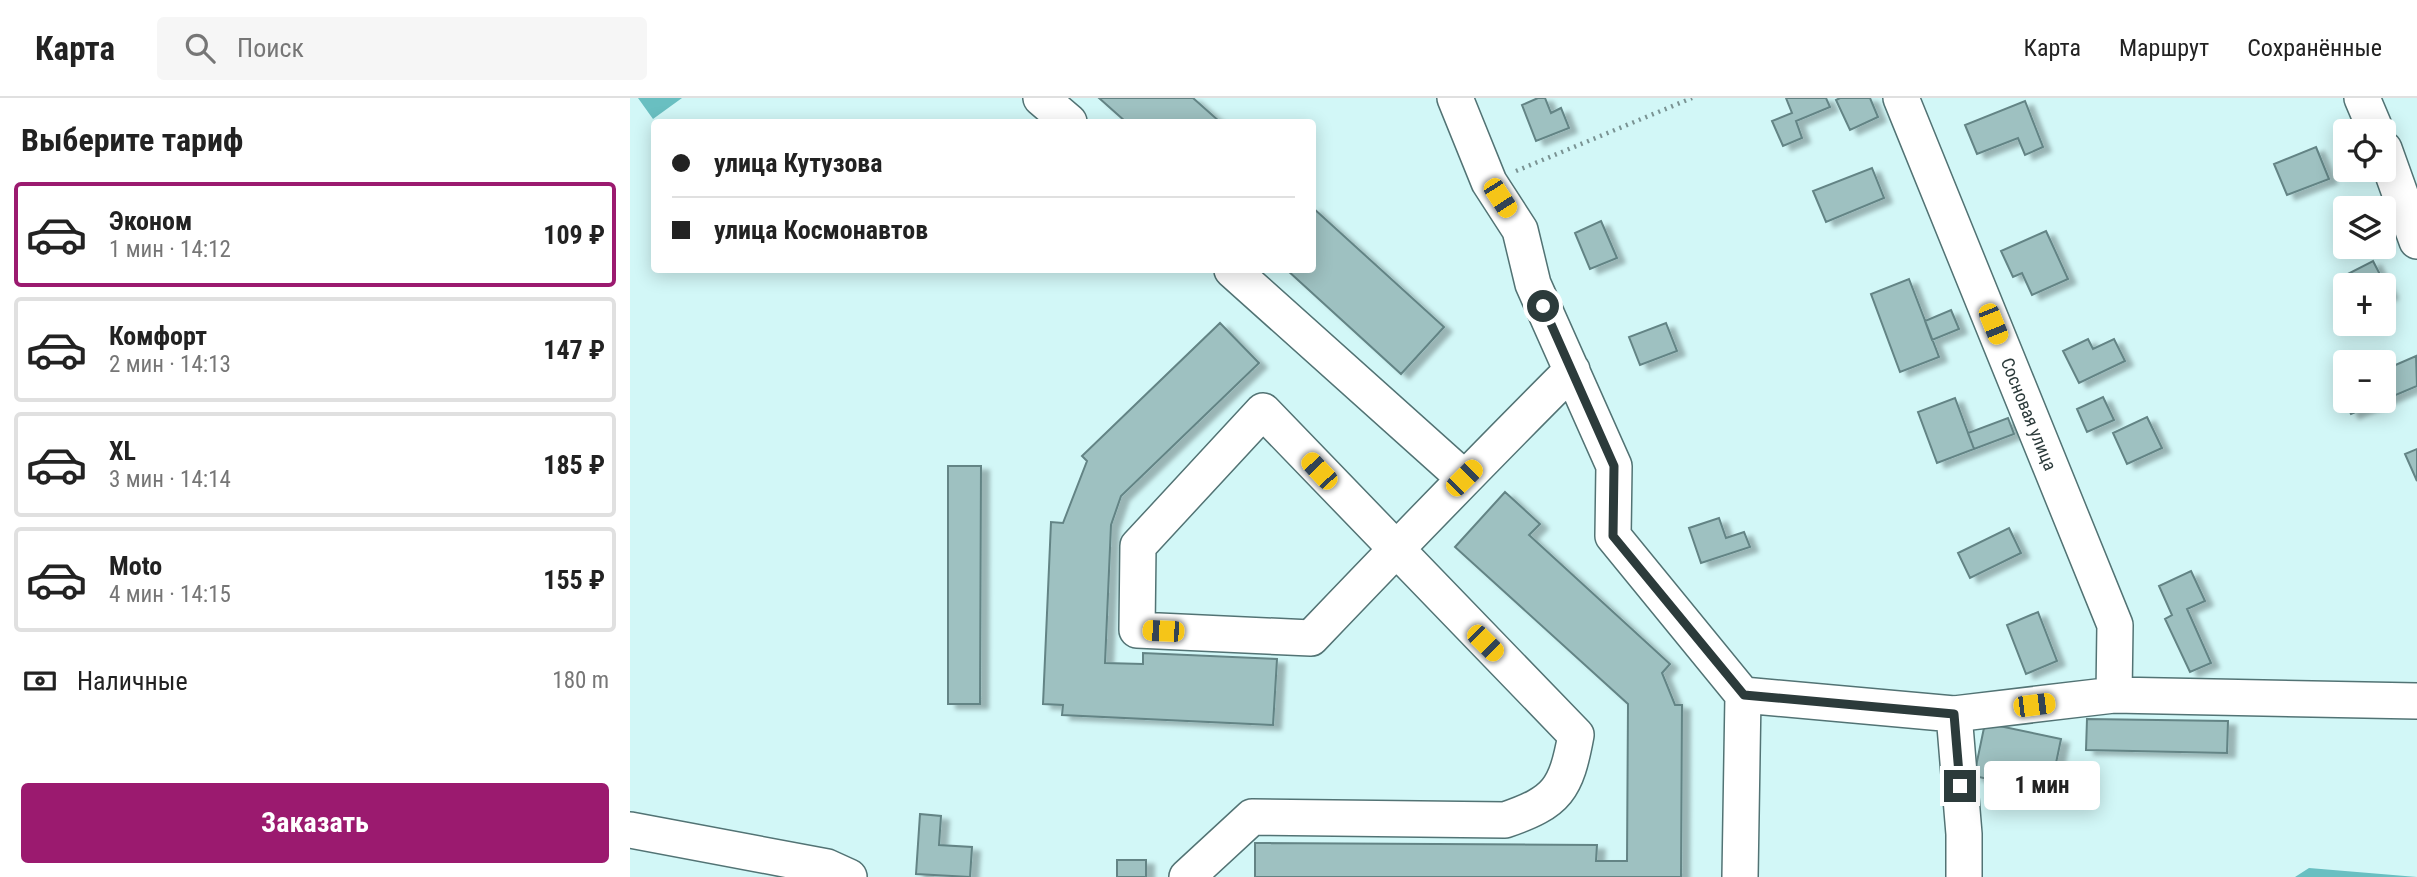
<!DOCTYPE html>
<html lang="ru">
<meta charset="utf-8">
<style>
body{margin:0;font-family:"Roboto Condensed",sans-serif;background:#f6f6f6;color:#222;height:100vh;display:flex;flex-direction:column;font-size:26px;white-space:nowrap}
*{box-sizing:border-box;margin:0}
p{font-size:23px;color:#767676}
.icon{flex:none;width:38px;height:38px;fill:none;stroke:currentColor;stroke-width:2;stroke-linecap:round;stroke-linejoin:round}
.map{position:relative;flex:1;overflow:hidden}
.side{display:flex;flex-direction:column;background:#fff;width:630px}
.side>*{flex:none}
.guide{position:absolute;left:21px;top:21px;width:665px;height:154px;border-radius:7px;box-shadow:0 4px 18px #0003;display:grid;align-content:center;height:154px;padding:0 21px;background:#fff}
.controls{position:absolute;left:1703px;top:21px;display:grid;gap:14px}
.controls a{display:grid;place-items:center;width:63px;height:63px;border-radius:7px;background:#fff;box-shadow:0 4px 18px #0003;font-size:35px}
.end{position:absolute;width:32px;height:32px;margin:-16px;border:9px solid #2c3b3b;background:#fff;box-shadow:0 0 0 4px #fff}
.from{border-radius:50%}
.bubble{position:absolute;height:49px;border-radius:7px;background:#fff;box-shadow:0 4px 18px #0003;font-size:23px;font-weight:700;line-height:49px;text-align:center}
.car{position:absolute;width:21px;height:42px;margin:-21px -10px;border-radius:9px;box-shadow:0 0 5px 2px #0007;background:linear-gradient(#f5c518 24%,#345 0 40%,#f5c518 0 76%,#345 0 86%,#f5c518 0)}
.guide b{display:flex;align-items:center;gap:24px;height:66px;font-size:26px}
.guide b+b{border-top:2px solid #e0e0e0}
.guide i{width:18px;height:18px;background:#222}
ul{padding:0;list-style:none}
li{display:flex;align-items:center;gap:21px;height:105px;margin:0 14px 10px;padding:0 7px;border:4px solid #e0e0e0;border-radius:7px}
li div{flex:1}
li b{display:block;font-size:26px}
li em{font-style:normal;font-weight:700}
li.active{border-color:#9b1a6f}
li>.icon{width:63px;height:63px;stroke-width:1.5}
h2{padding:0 21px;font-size:32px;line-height:84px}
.pay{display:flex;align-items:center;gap:18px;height:77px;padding:0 21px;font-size:26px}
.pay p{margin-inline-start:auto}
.cta{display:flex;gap:14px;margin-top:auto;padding:14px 21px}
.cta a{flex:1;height:80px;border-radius:7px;background:#9b1a6f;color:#fff;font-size:28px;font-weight:700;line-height:80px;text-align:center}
header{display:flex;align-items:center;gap:42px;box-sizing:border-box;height:98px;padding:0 35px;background:#fff;border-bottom:2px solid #e0e0e0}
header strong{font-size:33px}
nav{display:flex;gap:38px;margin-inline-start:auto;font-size:24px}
.search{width:490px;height:63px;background:#f6f6f6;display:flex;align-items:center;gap:18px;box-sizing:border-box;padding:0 24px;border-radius:7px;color:#767676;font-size:26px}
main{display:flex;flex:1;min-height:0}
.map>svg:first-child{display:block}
.forest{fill:#69bfc1}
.building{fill:#9ec1c1;stroke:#638485;stroke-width:2;filter:url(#shadow)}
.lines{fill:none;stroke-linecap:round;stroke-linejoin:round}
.minor-casing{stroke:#527374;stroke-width:38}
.path{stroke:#7a9393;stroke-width:4.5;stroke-dasharray:2 5;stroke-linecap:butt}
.minor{stroke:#fff;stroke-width:35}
.route{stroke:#2c3b3b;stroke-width:9}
.labels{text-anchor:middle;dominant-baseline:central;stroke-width:5;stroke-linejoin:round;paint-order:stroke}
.street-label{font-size:18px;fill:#2c3b3b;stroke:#fff}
</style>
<header>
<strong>Карта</strong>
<div class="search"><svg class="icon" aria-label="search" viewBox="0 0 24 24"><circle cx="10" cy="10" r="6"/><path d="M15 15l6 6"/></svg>Поиск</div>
<nav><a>Карта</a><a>Маршрут</a><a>Сохранённые</a></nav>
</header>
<main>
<section class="side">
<h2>Выберите тариф</h2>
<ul>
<li class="active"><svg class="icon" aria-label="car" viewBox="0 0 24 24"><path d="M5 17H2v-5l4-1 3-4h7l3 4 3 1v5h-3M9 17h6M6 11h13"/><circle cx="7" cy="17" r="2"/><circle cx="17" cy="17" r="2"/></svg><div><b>Эконом</b><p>1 мин · 14:12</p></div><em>109 ₽</em></li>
<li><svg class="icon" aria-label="car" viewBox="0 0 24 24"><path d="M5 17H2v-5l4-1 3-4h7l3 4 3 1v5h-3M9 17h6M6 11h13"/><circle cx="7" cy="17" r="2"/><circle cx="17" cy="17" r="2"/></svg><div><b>Комфорт</b><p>2 мин · 14:13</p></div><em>147 ₽</em></li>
<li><svg class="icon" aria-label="car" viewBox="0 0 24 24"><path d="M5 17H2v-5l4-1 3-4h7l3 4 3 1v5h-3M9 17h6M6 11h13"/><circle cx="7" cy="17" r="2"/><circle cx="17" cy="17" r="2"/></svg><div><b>XL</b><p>3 мин · 14:14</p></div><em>185 ₽</em></li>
<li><svg class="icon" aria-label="car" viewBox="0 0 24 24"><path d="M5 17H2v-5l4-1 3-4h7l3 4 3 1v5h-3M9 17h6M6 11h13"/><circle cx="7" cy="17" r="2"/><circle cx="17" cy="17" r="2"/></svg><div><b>Moto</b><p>4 мин · 14:15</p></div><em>155 ₽</em></li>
</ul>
<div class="pay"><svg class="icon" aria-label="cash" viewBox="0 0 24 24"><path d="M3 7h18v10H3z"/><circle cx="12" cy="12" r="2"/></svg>Наличные<p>180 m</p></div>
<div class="cta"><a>Заказать</a></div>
</section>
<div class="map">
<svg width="1787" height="779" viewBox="0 0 1787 779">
<defs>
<filter id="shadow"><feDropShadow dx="8" dy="4.5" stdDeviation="2" flood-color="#0004"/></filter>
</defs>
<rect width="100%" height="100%" fill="#d2f7f7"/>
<path class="forest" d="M8,0H52L23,21Z
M1679,770L1787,779H1665Z"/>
<path class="building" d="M469,0H563L590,24H496Z
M908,0H915L921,15L931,10L939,30L906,43L892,7Z
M1156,0H1196L1200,9L1166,23L1172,40L1153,48L1142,23L1162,15Z
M1210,0H1240L1248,19L1220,32L1206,2Z
M1395,3L1413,49L1395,57L1388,40L1347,56L1335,27Z
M1686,49L1699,81L1657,97L1644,66Z
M1242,70L1254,100L1196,124L1183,93Z
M682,109L814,229L771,276L657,172H682Z
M971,123L987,160L960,171L945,135Z
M1416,133L1438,181L1402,197L1392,175L1383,179L1371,153Z
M1743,163L1760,196L1754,199V187H1715V190L1710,180Z
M1279,181L1309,259L1270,274L1241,196Z
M1321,212L1329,231L1302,242L1295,223Z
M590,225L629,265L491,398L481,427L475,565L513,566V555L647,561L643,627L432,617L433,607L413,606L421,424L433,425L457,363L452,358Z
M1036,225L1047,253L1010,267L999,239Z
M1458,241L1463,251L1484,241L1495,263L1449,285L1433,253Z
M1786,258L1787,288L1754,302V272Z
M1715,275V303H1752L1721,316L1705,280Z
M1473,299L1484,322L1457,334L1447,311Z
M1325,300L1344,351L1307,365L1288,314Z
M1517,319L1532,350L1497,366L1483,335Z
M1378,320L1384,336L1344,351L1338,335Z
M1787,351V383L1775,356Z
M318,368H351L350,606H318Z
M875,394L910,426L899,437L1040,566L1032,575L1045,607H1052L1051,779H625V745L967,747L966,763H997L998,606L825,449Z
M1089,420L1096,440L1114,434L1120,449L1071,465L1059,430Z
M1379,430L1391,455L1340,480L1328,455Z
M1561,473L1575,503L1557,511L1581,565L1560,574L1535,521L1542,517L1529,488Z
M1408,514L1427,563L1396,576L1377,527Z
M1457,621L1598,623L1597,655L1456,652Z
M1355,625L1431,641L1420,694L1344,678Z
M290,716L311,718L309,747L342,749L340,779L286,776Z
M487,762H516V779H487Z"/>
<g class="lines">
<g class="minor-casing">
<path id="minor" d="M411,0L439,24
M825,0L859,84L890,132L903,186L984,368L983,438L1113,597
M1271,0L1485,527L1484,597
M1732,0L1746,33
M1754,51L1787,143
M602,172L834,380
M1113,597L1324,616L1484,597L1787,603
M1324,616L1334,736V779
M0,732L197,769L219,779
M557,779L622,719L875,722C928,704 936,691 946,637L633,313L508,448L507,532L681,540C767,450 854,360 942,272
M1110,779L1113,597"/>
</g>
<path class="path" d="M886,73L1062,0"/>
<use href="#minor" class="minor"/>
</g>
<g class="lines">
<path class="route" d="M913,208L984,368L983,438L1114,597L1324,616L1330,688"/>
</g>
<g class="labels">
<g class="street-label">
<text transform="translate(1399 316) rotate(68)">Сосновая улица</text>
</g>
</g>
</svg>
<div class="controls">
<a><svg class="icon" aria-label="locate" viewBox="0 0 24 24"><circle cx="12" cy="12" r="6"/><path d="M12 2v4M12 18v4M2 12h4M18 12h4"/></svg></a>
<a><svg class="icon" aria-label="layers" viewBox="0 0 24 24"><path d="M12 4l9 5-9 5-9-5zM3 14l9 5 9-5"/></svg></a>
<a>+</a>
<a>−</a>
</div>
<i class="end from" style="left:913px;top:208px"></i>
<i class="end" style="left:1330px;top:688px"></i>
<div class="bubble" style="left:1354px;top:663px;width:116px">1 мин</div>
<i class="car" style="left:870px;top:100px;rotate:147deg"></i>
<i class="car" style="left:1363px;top:226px;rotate:158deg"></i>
<i class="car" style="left:689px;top:373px;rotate:317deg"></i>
<i class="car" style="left:834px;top:380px;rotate:45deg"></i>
<i class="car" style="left:533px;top:533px;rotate:272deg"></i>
<i class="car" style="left:855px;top:545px;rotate:135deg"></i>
<i class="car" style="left:1404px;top:607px;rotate:83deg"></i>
<div class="guide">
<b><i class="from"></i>улица Кутузова</b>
<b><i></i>улица Космонавтов</b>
</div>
</div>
</main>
